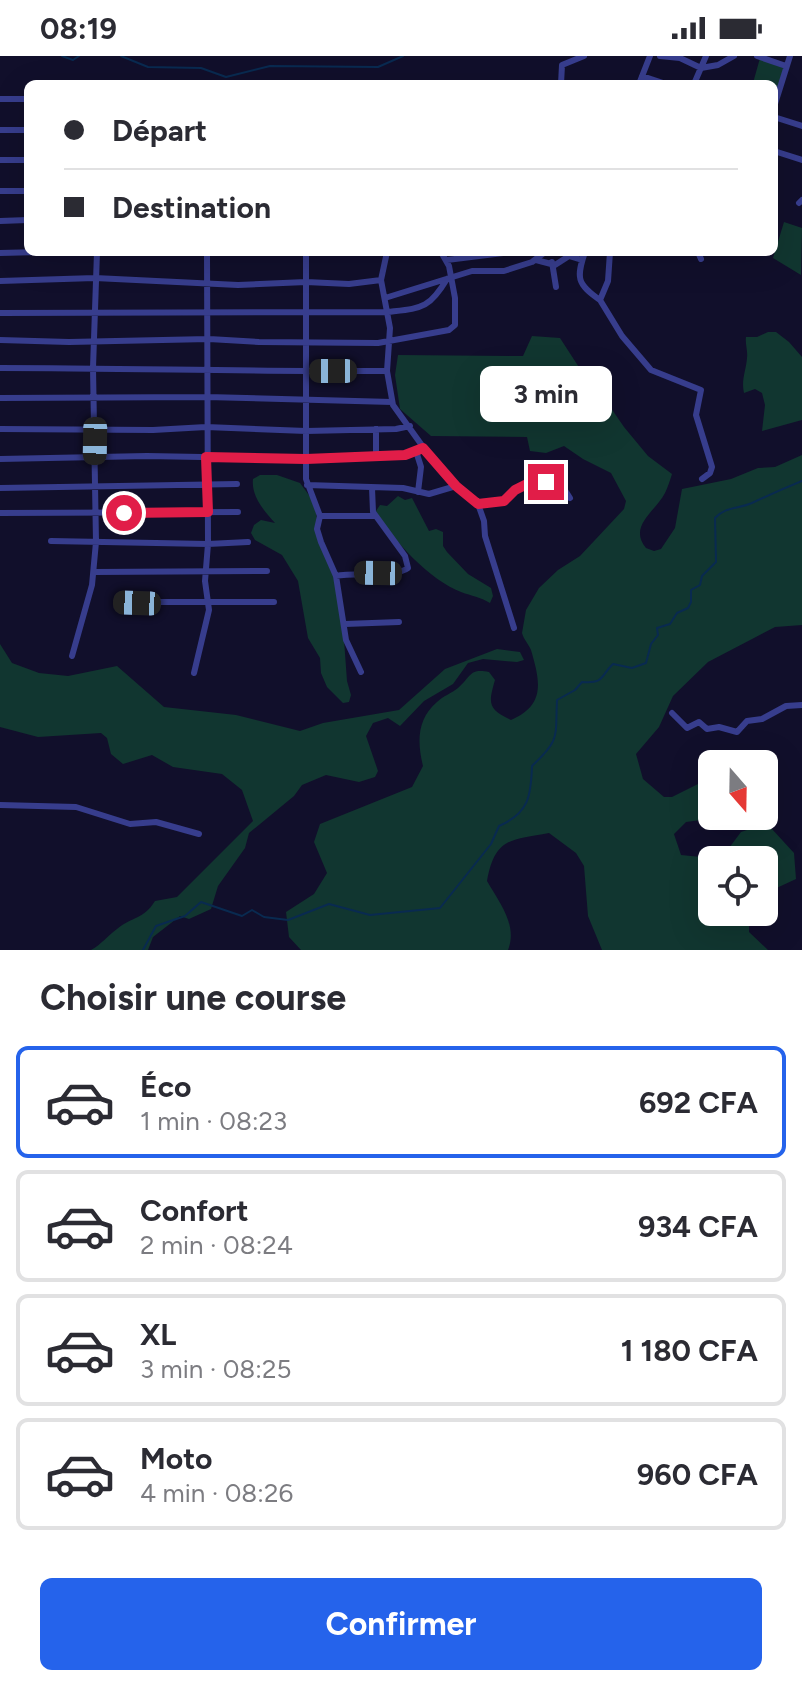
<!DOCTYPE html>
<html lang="fr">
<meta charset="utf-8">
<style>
body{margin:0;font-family:Figtree,sans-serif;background:#f7f7f7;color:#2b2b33;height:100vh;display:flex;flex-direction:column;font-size:30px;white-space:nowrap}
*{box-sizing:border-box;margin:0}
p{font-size:26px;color:#7c7c81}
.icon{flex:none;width:44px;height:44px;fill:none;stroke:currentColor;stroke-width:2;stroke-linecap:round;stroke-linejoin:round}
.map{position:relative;height:894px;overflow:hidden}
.panel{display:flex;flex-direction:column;background:#fff;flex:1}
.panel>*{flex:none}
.top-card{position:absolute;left:24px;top:24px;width:754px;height:176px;border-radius:12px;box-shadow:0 8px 32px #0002;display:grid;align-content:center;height:176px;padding:0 40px;background:#fff}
.needle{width:52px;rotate:160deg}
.fabs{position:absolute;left:698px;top:694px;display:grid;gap:16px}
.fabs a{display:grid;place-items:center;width:80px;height:80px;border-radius:12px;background:#fff;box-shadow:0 8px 32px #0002;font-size:40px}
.end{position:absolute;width:36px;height:36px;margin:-18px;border:10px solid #e11d48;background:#fff;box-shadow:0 0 0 4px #fff}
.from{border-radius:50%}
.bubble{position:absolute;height:56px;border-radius:12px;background:#fff;box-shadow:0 8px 32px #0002;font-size:26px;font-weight:700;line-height:56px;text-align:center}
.car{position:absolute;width:24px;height:48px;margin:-24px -12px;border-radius:10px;box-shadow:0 0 6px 2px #0007;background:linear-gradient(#222 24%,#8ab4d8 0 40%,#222 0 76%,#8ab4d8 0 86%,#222 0)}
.top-card b{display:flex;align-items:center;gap:28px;height:76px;font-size:30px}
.top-card b+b{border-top:2px solid #e1e1e2}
.top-card i{width:20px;height:20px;background:#2b2b33}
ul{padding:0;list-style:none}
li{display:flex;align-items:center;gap:24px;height:112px;margin:0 16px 12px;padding:0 24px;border:4px solid #e1e1e2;border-radius:12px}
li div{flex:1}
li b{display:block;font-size:30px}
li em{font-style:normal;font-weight:700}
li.selected{border-color:#2563eb}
li>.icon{width:72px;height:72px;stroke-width:1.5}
h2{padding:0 40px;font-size:36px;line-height:96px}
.button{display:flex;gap:16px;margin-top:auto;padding:16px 40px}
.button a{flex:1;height:92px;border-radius:12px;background:#2563eb;color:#fff;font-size:32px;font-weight:700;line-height:92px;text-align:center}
.status{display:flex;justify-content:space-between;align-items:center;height:56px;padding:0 40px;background:#fff;direction:ltr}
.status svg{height:22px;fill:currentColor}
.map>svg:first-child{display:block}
.green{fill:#113630}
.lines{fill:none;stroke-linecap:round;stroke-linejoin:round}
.stream{stroke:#092a50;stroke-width:2}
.minor{stroke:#373d8d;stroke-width:6}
.route{stroke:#e11d48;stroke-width:10}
</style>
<div class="status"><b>08:19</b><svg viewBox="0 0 49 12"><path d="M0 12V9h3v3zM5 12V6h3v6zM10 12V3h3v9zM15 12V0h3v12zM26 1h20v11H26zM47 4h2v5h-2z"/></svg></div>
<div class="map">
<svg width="802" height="894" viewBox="0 0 802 894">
<rect width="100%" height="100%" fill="#110f2b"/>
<path class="green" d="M760,2L784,12L778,34L774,33V28L753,27Z
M784,166L802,172L801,219L773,202Z
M768,276H776L789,286L802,301V364L762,375L765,349L762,337L755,333L744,337C741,324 746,315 747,302C748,295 745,288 746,281H757Z
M532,280L560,282L584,319L598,333L624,371L648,400L672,418C670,424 668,431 665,437C655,456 628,470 646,492L654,495L661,493L675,472L682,433L731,423L758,412L775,411L802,399V569L775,571L708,606L673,640L659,671L636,698L643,723L664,741H672L712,721V760H742L741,769L734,773L723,761L686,766L674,778L681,799L711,802L726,796L741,776L756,771L772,773L794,797L796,823L768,836L764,841V804H712V856H754L749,864V876L768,894H602L588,860L584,810L576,797L549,777C510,784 495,782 487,825C499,846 518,869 508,894H301L289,881L286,856L314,838L327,817L314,786L320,768L412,731L423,710C417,686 417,663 437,646C443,640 452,637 458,632C471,621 469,612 489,616L495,624C488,648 488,653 511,664C546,649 540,625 531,594C528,587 524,584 522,577L526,554L539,532L558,514L580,500L624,453L626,445L611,417L583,403L564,390L546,397L530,395L527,381L431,380L400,353L395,319L398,299L523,300Z
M260,419H277L300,427L314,446L322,491L335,521L343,570L347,625L351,639L349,646L343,647L327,631L321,617L320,602L308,582L298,525L282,499L255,484L251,477L254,469L261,464L275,467C264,455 251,440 253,423Z
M398,440L405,444L412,442L429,475L436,473L443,476V490L447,496L468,518L491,532L493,540L490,547C480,541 472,540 461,536C431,525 391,483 376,455L380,449L387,450Z
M0,588L12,607L39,617L68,620L117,610L164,651L236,659L300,675L323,667L399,654L445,613L497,593L520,596L524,604L517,606L483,603L468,607L453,628L424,645L400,670L388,662L373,667L366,680L378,715L375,721L359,726L326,719L302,729L294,740L249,777L245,792L218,830L211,853L189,863L180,860L153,881L148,894H91C102,888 107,880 117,873C133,860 143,864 155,845L177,841L253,765L242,734L222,718L173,711L152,699L123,708L111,698L107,682L101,677L38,681L0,671Z"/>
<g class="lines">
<path class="stream" d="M62,0L73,4L79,0
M121,0L148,11L201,12L226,21L270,10L378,11L403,0
M143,894L156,870L185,860L201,846L242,860L252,854L264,861L288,864L329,848L370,859L440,852L491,788L499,770C529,757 531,740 532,710C561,683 555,681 557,644L575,634L582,626C605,628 600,620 613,608L632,612L646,607L651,588L658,579L657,572L670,568L677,557L688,552L691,546V534L700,529L702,520L716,506L715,462C726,450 739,453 752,447C769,439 785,432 802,425"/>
<path class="minor" d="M660,0L680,2L701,12L718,9L734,0
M757,0L786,10
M642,20L666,28
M561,28L562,9L584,0
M639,28L650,0
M694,28L706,0
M0,43H28
M774,51L790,0
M774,61L802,70
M0,74H28
M774,95L802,104
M0,104H28
M0,135H28
M799,147L802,144
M0,165L28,164
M223,196H364
M387,196L381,224L390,272L387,315L393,349L431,402L456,430L478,448L484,465L485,480L514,572
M585,196C576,222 577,228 600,244
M610,196L608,225L600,244L622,280L651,314L701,334L696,359L712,411L710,417L702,423
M698,196L701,203
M0,197L40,196
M306,197V423L320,460L317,473L321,486L336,520L346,584L361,616
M447,204L503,197
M536,204L555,209L569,200L582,204
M552,206L556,231
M0,225L95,222L238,229L306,226L349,228L381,224
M385,242L472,215H504L532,206L545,196
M0,257L388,256C422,252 429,253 447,223
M0,284L69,286L209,283L259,286L378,287L449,274L455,269V242L449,210L441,196
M0,312C129,312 258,316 387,315
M0,342L207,341L392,346
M0,373L153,374L206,371L306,375L396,373L410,370
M376,400V373
M0,403L147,400L306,403L405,399L416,395L421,411L418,436
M307,429L403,432L429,438L456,430
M0,432L237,428
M478,448L504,445L515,434L533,426H546L563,431L570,442
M0,457L238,456
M320,460H375
M51,485L208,488L248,486
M94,516L267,515
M336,520C354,516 396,522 408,512L405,500L373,456L372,432
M120,546H274
M345,568L399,566
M72,600L92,529L96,486L93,312L97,196
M194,617L209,554L205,525L208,488L207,196
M672,657L687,672L699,666L707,673L719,671L737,676L747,665L762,663L786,650L802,649
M0,749L76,751L130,768L156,766L199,778"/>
</g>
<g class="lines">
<path class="route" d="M124,457L208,456L206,401L306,403L405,399L423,392L456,430L478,448L504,445L515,434L529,427L546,426"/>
</g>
</svg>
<div class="fabs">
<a><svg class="needle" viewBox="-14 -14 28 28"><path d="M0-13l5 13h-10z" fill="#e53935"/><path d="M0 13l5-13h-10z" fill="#7c7c81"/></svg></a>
<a><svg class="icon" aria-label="locate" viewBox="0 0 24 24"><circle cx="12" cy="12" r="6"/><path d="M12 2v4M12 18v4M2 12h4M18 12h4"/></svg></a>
</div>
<i class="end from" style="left:124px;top:457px"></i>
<i class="end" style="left:546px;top:426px"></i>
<div class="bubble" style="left:480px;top:310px;width:132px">3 min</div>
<i class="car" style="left:333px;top:315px;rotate:270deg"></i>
<i class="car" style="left:95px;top:385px;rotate:181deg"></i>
<i class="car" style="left:378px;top:517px;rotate:271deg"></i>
<i class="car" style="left:137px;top:547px;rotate:272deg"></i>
<div class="top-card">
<b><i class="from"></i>Départ</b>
<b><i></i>Destination</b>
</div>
</div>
<section class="panel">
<h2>Choisir une course</h2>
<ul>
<li class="selected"><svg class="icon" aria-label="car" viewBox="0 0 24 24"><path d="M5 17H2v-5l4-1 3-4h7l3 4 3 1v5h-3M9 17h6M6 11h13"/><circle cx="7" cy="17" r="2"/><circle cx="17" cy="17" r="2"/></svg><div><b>Éco</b><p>1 min · 08:23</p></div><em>692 CFA</em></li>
<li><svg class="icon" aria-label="car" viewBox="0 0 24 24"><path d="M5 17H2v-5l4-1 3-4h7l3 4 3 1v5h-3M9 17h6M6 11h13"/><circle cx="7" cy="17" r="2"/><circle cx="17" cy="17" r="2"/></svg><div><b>Confort</b><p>2 min · 08:24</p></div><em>934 CFA</em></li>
<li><svg class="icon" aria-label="car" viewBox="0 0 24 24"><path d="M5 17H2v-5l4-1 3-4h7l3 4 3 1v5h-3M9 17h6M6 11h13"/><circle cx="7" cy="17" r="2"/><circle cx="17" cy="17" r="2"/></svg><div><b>XL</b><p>3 min · 08:25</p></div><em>1 180 CFA</em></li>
<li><svg class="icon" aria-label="car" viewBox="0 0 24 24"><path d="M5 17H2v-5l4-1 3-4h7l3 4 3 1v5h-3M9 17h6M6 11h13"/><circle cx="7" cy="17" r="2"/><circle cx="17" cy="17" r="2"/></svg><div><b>Moto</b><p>4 min · 08:26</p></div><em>960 CFA</em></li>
</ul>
<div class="button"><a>Confirmer</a></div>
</section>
